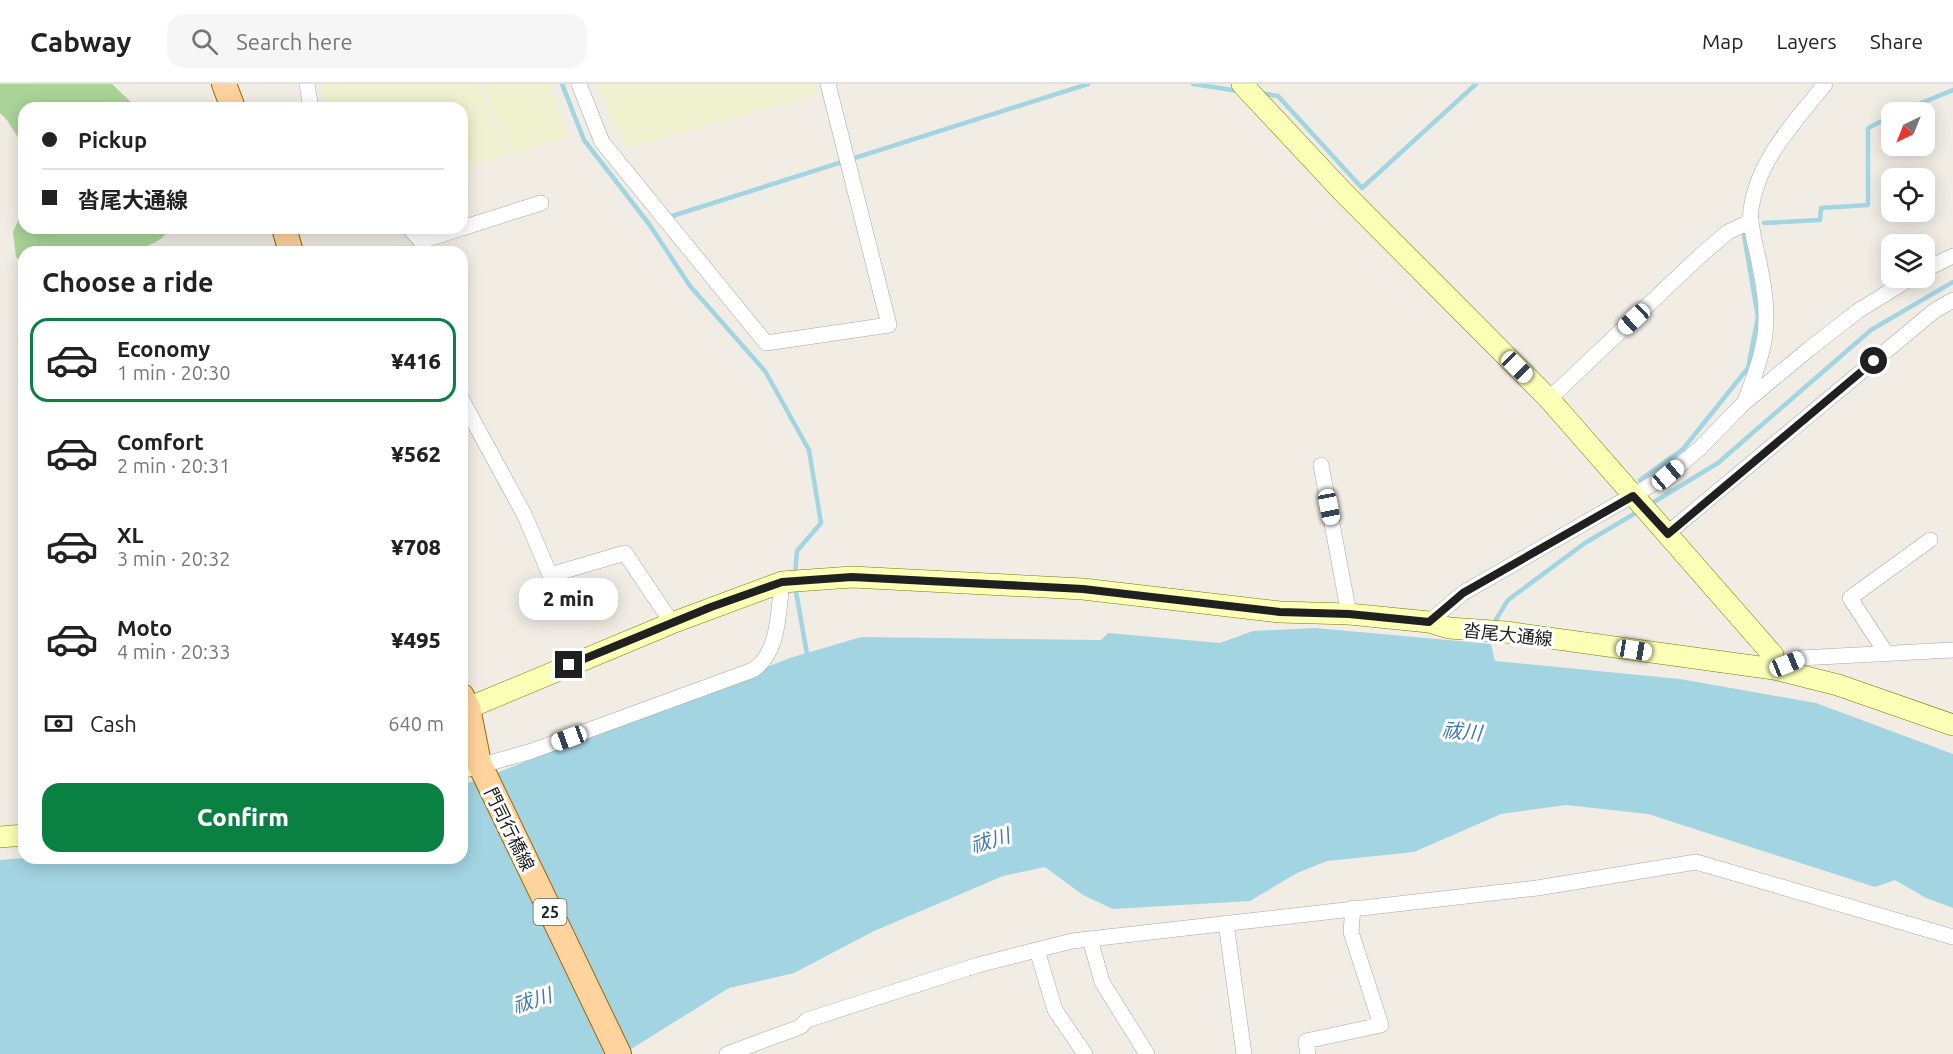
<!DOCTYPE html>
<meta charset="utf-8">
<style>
body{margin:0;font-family:Ubuntu,"Noto Sans JP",sans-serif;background:#f6f6f6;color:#222;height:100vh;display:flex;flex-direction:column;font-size:22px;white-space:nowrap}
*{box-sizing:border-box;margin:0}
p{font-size:20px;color:#767676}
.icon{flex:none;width:33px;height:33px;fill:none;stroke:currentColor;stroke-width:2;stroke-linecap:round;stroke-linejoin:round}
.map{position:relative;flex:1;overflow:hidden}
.drawer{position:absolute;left:18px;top:162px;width:450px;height:618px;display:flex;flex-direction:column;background:#fff;border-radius:18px;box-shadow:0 3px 15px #0003}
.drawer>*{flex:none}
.top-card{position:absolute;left:18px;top:18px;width:450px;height:132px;border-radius:18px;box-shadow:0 3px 15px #0003;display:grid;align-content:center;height:132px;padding:0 24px;background:#fff}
.needle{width:39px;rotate:223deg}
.buttons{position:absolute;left:1881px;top:18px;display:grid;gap:12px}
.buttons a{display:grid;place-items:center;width:54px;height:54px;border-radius:12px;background:#fff;box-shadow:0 3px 15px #0003;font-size:30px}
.end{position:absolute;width:27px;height:27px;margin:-14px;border:8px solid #202020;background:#fff;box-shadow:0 0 0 3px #fff}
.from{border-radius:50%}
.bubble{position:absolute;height:42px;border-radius:18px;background:#fff;box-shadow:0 3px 15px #0003;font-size:20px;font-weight:800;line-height:42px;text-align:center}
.car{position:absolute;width:18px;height:36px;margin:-18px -9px;border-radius:8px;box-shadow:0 0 4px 2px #0007;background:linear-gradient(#fff 24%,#345 0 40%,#fff 0 76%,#345 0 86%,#fff 0)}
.top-card b{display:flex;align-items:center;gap:21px;height:57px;font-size:22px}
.top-card b+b{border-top:2px solid #e0e0e0}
.top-card i{width:15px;height:15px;background:#222}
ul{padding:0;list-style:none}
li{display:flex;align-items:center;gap:18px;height:84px;margin:0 12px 9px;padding:0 12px;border:3px solid transparent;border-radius:18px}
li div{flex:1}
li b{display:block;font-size:22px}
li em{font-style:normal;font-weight:800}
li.selected{border-color:#0b8043}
li>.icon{width:54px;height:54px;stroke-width:1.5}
h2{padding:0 24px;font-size:27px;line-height:72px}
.pay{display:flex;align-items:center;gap:15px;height:66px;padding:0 24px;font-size:22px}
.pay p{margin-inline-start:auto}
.primary-button{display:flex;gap:12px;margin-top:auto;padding:12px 24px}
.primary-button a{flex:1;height:69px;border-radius:18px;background:#0b8043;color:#fff;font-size:24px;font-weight:800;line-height:69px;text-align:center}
header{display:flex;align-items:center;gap:36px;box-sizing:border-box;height:84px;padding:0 30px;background:#fff;border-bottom:2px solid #e0e0e0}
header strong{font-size:28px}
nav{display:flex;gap:33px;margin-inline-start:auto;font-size:21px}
.search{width:420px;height:54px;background:#f6f6f6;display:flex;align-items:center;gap:15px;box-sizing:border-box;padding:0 21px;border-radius:18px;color:#767676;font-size:22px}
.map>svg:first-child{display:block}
.farmland{fill:#eff1cf}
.forest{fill:#a9d497}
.water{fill:#a2d4e2}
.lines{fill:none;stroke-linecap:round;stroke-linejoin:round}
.stream{stroke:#a2d4e2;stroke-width:4.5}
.street-casing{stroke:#a7a7a7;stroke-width:16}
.secondary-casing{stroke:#717e00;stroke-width:22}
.primary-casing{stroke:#9c6600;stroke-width:26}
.street{stroke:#fff;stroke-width:15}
.secondary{stroke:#fcffb6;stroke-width:21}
.primary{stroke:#ffd39d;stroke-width:24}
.route{stroke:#202020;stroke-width:8}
.labels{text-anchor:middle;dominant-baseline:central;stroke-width:6;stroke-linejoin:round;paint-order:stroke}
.shield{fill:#fff;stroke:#636363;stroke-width:1.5}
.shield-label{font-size:16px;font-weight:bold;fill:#202020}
.street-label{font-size:18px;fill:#202020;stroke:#fff}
.water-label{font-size:20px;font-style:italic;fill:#407ab0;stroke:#fff}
</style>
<header>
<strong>Cabway</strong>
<div class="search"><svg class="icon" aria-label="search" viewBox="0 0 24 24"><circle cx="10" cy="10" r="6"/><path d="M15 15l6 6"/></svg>Search here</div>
<nav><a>Map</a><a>Layers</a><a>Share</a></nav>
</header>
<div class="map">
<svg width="1953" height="970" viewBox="0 0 1953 970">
<rect width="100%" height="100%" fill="#f1ede5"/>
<path class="farmland" d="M322,0H479L507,72L462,84V24H359L356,15L324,19Z
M483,0H548L568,52L509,71Z
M598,0H816L818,10L628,64L615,44Z"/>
<path class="forest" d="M0,0H112L137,24H24V63L7,36L0,29Z
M24,123V144H169C156,179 56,168 24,168V179L16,173L13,148Z"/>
<path class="water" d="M1315,544L1491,560L1495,577L1680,595L1816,619L1953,670V824L1926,814L1895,796L1875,803L1648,730L1566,721L1501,730L1414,768L1327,777L1297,789L1250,817L1113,825L1083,811L1045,783L1003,792L874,847L794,889L729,904L623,970H0V776L24,774H462V700L476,697L790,574L861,553L1101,556L1108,549L1220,559L1253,547Z"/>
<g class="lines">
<path class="stream" d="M562,0L584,56L649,140L690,202L765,287L809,366L821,439L797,467L795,491
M1193,0L1239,7
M1260,9L1278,12L1362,104L1476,0
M1899,28L1953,6
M669,133L1088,0
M1764,139L1820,136L1821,124L1868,121V44L1892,32
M1640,396L1683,365L1748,284L1758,233L1744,151
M1649,421L1718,379L1871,246L1953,198
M795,502L807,570L810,571
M1492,542L1508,516L1585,459L1639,427"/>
<g class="street-casing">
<path id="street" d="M307,0L311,24
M579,0L602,58L766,259L889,241L828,0
M409,144L421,157L425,168
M462,144L541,119
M421,157L461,144
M1924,186L1953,172
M1549,315L1702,170L1728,148L1751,137
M462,316L525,432L550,491L625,469L672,539
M1745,317C1766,264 1772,240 1760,183C1757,165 1749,144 1751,125C1758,75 1795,38 1825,0
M1321,381L1349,530
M1668,449L1934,227L1953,216
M1429,538L1463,509L1668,391L1700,364L1744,319L1809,265L1858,227L1911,194
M1886,569L1850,514L1930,456
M1774,585L1800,574L1953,566
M479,679L493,678L529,668L753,586C780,568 778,527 782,498
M1226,839L1244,970
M1090,855L1102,898L1147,970
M1037,866L1055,926L1085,970
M727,970L800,943L807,936L978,881L1072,857L1537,804L1696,778L1953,853
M1308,970L1306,957L1381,941L1351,848L1353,824"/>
</g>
<g class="secondary-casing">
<path id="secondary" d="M1242,0L1342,107L1549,315L1773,571L1774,585
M468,624L672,539L782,498L852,493L1083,505L1280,528L1349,530L1429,538L1449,544L1506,548L1774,585L1838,601L1953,641
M462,684L479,679
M0,753L24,751"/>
</g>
<g class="primary-casing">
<path id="primary" d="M224,0L233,24
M284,144L291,168
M462,612L468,624L479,679L619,970"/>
</g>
<use href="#street" class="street"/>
<use href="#secondary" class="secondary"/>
<use href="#primary" class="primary"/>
</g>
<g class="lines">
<path class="route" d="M569,581L711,523L782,498L852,493L1083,505L1280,528L1349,530L1429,538L1463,509L1633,412L1668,450L1874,277"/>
</g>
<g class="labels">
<rect class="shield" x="533.5" y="815" width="33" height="26" rx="4.5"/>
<g class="shield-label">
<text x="550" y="828">25</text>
</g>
<g class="street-label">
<text transform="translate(1508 550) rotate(6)">沓尾大通線</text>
<text transform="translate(510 745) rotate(64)">門司行橋線</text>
</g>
<g class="water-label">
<text transform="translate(1462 647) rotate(5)">祓川</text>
<text transform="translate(990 756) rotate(-17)">祓川</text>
<text transform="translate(532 916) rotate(-18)">祓川</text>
</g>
</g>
</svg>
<div class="buttons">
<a><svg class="needle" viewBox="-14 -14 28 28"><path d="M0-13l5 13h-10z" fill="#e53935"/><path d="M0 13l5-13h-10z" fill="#767676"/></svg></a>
<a><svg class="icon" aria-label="locate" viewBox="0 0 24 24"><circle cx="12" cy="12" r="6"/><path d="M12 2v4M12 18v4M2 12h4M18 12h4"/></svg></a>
<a><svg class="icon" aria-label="layers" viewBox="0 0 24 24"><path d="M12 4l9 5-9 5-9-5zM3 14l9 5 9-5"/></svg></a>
</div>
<i class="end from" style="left:1874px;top:277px"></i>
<i class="end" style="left:569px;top:581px"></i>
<div class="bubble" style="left:519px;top:494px;width:99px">2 min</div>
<i class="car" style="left:1634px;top:235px;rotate:227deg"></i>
<i class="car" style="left:1517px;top:283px;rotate:135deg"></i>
<i class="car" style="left:1668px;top:391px;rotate:50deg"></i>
<i class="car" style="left:1329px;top:423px;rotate:169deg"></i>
<i class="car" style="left:1634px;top:566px;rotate:99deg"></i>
<i class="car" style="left:1787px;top:580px;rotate:68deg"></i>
<i class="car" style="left:569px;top:654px;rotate:250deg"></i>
<div class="top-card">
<b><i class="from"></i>Pickup</b>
<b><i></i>沓尾大通線</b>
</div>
<section class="drawer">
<h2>Choose a ride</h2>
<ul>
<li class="selected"><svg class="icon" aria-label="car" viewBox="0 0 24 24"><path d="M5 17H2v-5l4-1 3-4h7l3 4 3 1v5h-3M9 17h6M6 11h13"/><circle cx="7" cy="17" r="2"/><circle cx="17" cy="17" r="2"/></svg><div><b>Economy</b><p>1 min · 20:30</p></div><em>¥416</em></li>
<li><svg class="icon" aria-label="car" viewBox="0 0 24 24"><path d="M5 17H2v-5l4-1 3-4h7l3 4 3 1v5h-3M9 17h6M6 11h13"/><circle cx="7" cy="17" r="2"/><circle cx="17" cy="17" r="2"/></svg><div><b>Comfort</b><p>2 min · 20:31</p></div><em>¥562</em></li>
<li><svg class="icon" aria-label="car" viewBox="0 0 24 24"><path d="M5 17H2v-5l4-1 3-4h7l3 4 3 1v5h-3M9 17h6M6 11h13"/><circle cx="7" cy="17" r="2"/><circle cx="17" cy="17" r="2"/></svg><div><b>XL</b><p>3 min · 20:32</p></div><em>¥708</em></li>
<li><svg class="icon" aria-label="car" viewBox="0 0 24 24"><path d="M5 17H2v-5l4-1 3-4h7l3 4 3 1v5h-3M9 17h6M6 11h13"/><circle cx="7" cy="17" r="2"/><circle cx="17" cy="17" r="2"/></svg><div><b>Moto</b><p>4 min · 20:33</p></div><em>¥495</em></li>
</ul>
<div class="pay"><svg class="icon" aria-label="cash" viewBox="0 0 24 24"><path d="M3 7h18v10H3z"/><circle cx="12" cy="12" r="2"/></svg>Cash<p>640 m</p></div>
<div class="primary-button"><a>Confirm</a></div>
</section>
</div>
